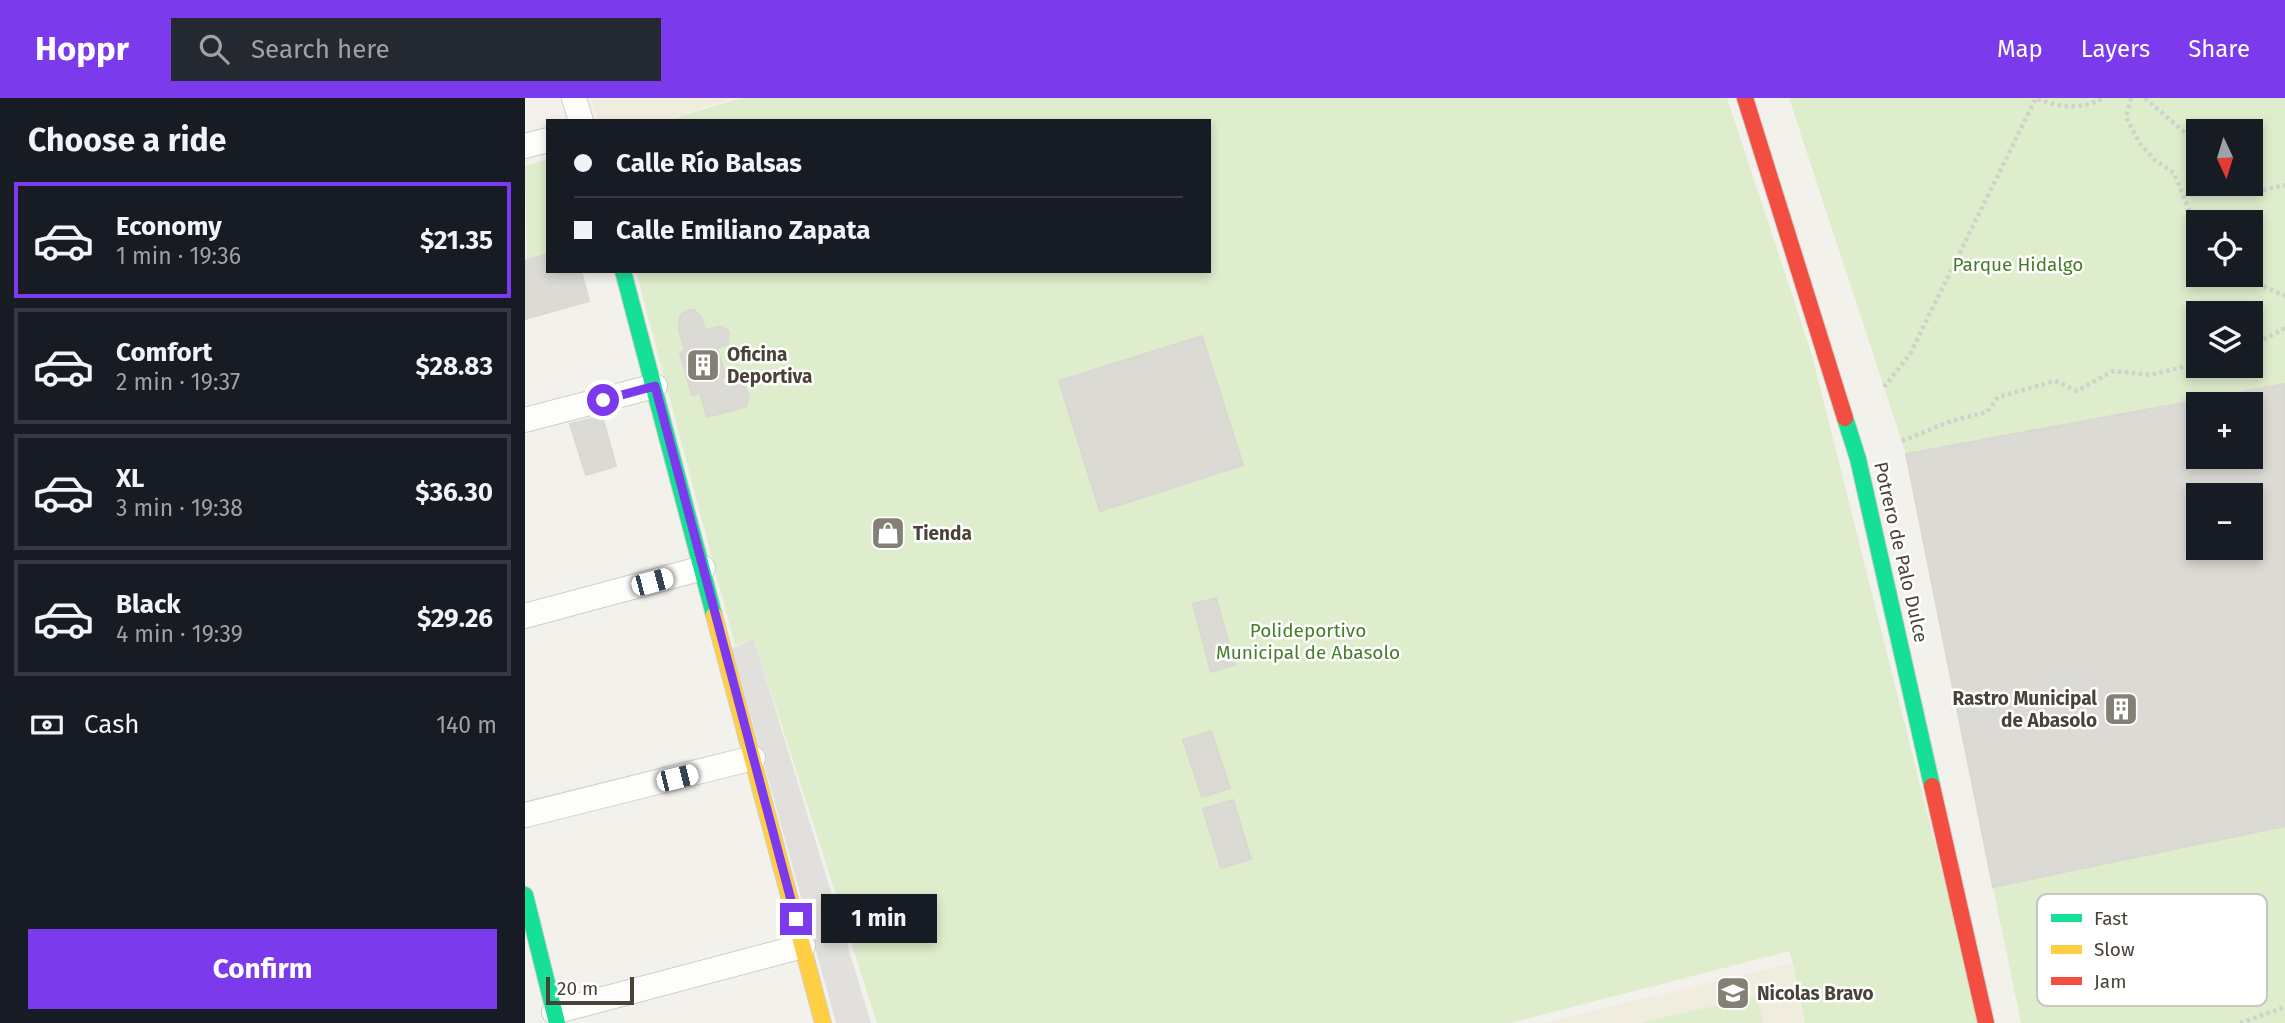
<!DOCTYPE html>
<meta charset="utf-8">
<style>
body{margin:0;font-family:"Fira Sans",sans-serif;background:#242831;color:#f1f3f6;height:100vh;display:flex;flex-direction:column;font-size:26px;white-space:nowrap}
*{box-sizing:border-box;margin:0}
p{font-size:23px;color:#9ea1a6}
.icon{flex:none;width:38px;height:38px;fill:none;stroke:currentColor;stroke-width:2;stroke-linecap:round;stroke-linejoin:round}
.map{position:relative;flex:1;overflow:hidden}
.drawer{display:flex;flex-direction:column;background:#171b24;width:525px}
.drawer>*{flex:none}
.hud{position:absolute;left:21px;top:21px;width:665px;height:154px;border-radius:0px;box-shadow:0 4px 10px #0003;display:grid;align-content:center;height:154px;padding:0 28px;background:#171b24}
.needle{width:46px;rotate:176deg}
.buttons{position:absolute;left:1661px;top:21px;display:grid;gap:14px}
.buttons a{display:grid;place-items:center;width:77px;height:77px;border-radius:0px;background:#171b24;box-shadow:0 4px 10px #0003;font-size:35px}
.scale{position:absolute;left:21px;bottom:18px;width:88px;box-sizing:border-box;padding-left:7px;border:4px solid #494337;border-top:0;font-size:19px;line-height:24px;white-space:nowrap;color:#494337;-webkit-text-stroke:5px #fff;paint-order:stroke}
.end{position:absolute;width:32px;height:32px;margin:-16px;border:9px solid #7c3aed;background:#fff;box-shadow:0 0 0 4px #fff}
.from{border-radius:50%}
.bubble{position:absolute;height:49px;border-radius:0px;background:#171b24;box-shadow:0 4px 10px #0003;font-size:23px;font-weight:700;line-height:49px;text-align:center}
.car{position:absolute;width:21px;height:42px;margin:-21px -10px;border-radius:9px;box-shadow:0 0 5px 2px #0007;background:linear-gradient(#fff 24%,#345 0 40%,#fff 0 76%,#345 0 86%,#fff 0)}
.hud b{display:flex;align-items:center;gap:24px;height:66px;font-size:26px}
.hud b+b{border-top:2px solid #363941}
.hud i{width:18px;height:18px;background:#f1f3f6}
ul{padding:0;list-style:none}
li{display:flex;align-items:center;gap:21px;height:116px;margin:0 14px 10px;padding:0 14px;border:4px solid #363941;border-radius:0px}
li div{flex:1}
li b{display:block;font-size:26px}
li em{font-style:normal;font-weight:700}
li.selected{border-color:#7c3aed}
li>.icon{width:63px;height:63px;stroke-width:1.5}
h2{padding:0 28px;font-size:32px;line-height:84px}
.pay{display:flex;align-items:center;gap:18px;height:77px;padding:0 28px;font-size:26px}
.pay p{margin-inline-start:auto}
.primary-button{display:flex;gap:14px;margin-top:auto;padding:14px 28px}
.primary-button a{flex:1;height:80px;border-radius:0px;background:#7c3aed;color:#fff;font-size:28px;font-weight:700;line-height:80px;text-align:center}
header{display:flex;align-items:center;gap:42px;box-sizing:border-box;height:98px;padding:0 35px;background:#7c3aed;color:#fff}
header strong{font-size:33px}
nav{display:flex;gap:38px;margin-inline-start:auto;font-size:24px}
.search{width:490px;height:63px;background:#242831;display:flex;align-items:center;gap:18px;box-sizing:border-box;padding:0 24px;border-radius:0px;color:#9ea1a6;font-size:26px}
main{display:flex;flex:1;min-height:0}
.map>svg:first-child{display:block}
.education{fill:#f0ecde}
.green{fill:#deedcc;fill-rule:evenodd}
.parking{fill:#e1e0dc}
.building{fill:#dcdad4;stroke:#dad8d2;stroke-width:2;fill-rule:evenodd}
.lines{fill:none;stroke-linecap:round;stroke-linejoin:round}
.street-casing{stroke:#d0cec9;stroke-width:26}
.fast-casing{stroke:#d2cec3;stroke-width:18}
.slow-casing{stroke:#d2cec3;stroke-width:18}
.jam-casing{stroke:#d2cec3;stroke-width:18}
.path{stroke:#d2d1ca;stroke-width:4.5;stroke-dasharray:3.5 3.5;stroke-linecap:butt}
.street{stroke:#fdfdfc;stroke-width:24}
.fast{stroke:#16e098;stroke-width:16}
.slow{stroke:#ffcf43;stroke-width:16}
.jam{stroke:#f24e42;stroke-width:16}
.route{stroke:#7c3aed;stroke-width:9}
.labels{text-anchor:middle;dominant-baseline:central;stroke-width:5;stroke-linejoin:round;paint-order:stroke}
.park-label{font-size:19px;fill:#467d28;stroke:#fff}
.poi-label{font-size:19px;font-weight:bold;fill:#494337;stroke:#fff;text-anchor:start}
.street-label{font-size:19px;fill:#494337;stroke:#fff}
.key{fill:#fff;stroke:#c8c7c3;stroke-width:2}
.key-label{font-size:19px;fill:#494337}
</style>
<header>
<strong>Hoppr</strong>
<div class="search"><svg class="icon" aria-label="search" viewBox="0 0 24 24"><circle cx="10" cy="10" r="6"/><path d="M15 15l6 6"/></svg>Search here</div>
<nav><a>Map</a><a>Layers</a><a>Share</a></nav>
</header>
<main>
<section class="drawer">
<h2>Choose a ride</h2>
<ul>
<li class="selected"><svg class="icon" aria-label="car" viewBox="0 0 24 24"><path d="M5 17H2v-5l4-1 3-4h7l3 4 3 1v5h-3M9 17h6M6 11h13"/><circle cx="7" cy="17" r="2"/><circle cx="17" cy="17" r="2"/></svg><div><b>Economy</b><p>1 min · 19:36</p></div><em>$21.35</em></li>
<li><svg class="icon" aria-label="car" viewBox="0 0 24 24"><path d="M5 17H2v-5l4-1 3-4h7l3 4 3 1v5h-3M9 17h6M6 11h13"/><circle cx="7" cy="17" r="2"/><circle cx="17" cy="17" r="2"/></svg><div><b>Comfort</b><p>2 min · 19:37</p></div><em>$28.83</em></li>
<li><svg class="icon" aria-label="car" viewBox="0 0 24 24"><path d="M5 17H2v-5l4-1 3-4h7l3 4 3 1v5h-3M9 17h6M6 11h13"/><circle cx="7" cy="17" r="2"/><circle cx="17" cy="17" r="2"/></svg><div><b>XL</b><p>3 min · 19:38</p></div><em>$36.30</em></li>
<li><svg class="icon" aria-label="car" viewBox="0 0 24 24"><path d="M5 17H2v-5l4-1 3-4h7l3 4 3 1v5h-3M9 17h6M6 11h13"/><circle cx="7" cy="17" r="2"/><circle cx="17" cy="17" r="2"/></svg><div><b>Black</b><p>4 min · 19:39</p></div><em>$29.26</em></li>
</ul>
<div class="pay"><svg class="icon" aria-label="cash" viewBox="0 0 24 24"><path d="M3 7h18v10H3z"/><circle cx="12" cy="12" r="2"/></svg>Cash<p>140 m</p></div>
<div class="primary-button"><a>Confirm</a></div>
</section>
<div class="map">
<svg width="1760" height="925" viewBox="0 0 1760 925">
<rect width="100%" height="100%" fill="#f2f1ec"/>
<path class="education" d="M67,0H209L137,23H73Z
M1266,865L1279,925H1019Z"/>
<path class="green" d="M216,0H1202L1287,257L1455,925H1280L1265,853L985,925H352L229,541L210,547L111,173H684V23H140Z
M1264,0H1760V286L1381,356ZM1673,33H1726V86H1673ZM1673,124H1726V177H1673ZM1673,215H1726V268H1673Z
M23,61V156L2,162L0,68Z
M1760,728V925H1496L1468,789Z
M1232,898L1238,925H1115Z"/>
<path class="parking" d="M229,541L346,925H311L207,550Z"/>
<path class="building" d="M23,156V173H56L64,203L0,221V163Z
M164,212H169L176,219L180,232L197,228L204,233L203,246L192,250L201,279L196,280L199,288L215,284L219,288L224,298L221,309L182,319L175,295L167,297L155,255L160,252L154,233L155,217Z
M677,238L718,367L575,413L534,283Z
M1760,286V728L1468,789L1381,356ZM1673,306H1726V359H1673ZM1673,397H1726V450H1673Z
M77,318L91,368L61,377L45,326Z
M369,422L376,442L358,449L351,428Z
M691,500L710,567L686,574L668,506Z
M686,633L705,690L677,699L658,642Z
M708,702L726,761L696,770L678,711Z"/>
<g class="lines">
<g class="street-casing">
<path id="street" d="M49,0L56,23
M0,48L23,42
M0,322L130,288
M0,518L178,470
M0,717L228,660
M29,914L278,848"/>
</g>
<g class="fast-casing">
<path id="fast" d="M98,173L189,517
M1320,320L1333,361L1407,688
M0,797L32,925"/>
</g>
<g class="slow-casing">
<path id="slow" d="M189,517L298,925"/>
</g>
<g class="jam-casing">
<path id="jam" d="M1220,0L1320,320
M1407,688L1461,925"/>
</g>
<path class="path" d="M1606,0L1601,19L1615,46L1630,62L1649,75L1667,119L1676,124
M1620,0L1673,46
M1720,86L1729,94L1760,87
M1721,177L1731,185L1760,198
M1726,248L1760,230
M1359,289L1385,256L1511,0C1535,10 1555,12 1579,0
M1377,343L1426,323L1462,314L1473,299L1530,283L1552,293L1588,273L1626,277L1673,265
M1715,925L1760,909"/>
<use href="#street" class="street"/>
<use href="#fast" class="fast"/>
<use href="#slow" class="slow"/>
<use href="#jam" class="jam"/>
</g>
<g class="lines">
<path class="route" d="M78,302L130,288L271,821"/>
</g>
<defs>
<g id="building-square" transform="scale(1.75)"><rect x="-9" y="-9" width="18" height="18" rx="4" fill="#848076" stroke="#fff"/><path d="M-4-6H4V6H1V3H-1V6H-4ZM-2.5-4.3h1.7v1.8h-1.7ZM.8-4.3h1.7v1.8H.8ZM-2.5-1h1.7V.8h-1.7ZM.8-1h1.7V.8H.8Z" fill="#fff"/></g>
<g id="shop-square" transform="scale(1.75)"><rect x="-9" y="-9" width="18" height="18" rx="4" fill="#848076" stroke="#fff"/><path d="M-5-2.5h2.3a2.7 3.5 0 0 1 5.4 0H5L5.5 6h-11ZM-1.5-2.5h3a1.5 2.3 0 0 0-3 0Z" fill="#fff"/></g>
<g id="school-square" transform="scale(1.75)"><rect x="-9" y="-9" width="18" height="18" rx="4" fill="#848076" stroke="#fff"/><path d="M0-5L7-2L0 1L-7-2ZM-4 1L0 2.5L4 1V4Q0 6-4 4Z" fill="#fff"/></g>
</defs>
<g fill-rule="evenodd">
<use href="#building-square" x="178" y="267"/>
<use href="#shop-square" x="363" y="435"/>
<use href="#building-square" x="1596" y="611"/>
<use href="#school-square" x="1208" y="895"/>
</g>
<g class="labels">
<g class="park-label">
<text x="1493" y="166">Parque Hidalgo</text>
<text x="783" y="532">Polideportivo<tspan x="783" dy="22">Municipal de Abasolo</tspan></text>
</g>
<g class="poi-label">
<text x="202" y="256">Oficina<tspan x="202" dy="22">Deportiva</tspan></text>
<text x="388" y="435">Tienda</text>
<text x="1572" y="600" text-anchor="end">Rastro Municipal<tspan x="1572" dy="22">de Abasolo</tspan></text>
<text x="1232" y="895">Nicolas Bravo</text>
</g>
<g class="street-label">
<text transform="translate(1376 454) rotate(77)">Potrero de Palo Dulce</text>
</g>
</g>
<rect x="1512" y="796" width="230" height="112" rx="10" class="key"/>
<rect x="1526" y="816" width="31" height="8" fill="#16e098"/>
<rect x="1526" y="847" width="31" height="9" fill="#ffcf43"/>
<rect x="1526" y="879" width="31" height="8" fill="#f24e42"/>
<g class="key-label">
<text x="1569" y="827">Fast</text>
<text x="1569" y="858">Slow</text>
<text x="1569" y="890">Jam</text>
</g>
</svg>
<div class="buttons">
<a><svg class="needle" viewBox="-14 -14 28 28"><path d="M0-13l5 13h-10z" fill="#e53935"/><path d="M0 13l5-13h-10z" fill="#9ea1a6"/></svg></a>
<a><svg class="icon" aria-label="locate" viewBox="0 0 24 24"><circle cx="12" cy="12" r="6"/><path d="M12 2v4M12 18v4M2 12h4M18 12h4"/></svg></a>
<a><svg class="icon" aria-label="layers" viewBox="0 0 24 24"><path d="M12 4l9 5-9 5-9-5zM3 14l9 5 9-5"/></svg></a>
<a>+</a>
<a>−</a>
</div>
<div class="scale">20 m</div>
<i class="end from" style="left:78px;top:302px"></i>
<i class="end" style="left:271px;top:821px"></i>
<div class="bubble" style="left:296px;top:796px;width:116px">1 min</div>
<i class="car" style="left:127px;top:484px;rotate:75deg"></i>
<i class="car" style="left:152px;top:680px;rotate:76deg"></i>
<div class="hud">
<b><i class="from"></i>Calle Río Balsas</b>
<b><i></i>Calle Emiliano Zapata</b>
</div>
</div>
</main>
